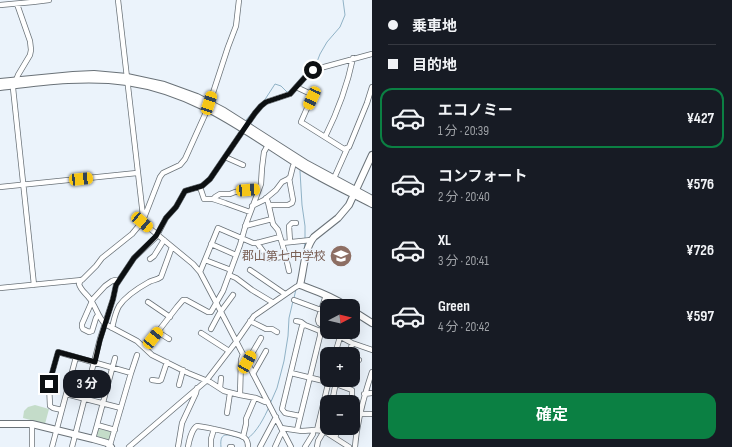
<!DOCTYPE html>
<html lang="ja">
<meta charset="utf-8">
<style>
body{margin:0;font-family:"Sofia Sans Condensed","Noto Sans JP",sans-serif;background:#242831;color:#f1f3f6;height:100vh;display:flex;flex-direction:column;font-size:15px;white-space:nowrap}
*{box-sizing:border-box;margin:0}
p{font-size:13px;color:#9ea1a6}
.icon{flex:none;width:22px;height:22px;fill:none;stroke:currentColor;stroke-width:2;stroke-linecap:round;stroke-linejoin:round}
.map{position:relative;flex:1;overflow:hidden}
.side{display:flex;flex-direction:column;background:#171b24;width:360px}
.side>*{flex:none}
.hud{display:grid;align-content:center;height:88px;padding:0 16px;background:#171b24}
.needle{width:26px;rotate:83deg}
.tools{position:absolute;left:320px;top:299px;display:grid;gap:8px}
.tools a{display:grid;place-items:center;width:40px;height:40px;border-radius:8px;background:#171b24;box-shadow:0 4px 16px #0002;font-size:20px}
.end{position:absolute;width:18px;height:18px;margin:-9px;border:5px solid #0d1012;background:#fff;box-shadow:0 0 0 2px #fff}
.from{border-radius:50%}
.bubble{position:absolute;height:28px;border-radius:12px;background:#171b24;box-shadow:0 4px 16px #0002;font-size:13px;font-weight:700;line-height:28px;text-align:center}
.car{position:absolute;width:12px;height:24px;margin:-12px -6px;border-radius:5px;box-shadow:0 0 3px 1px #0007;background:linear-gradient(#f5c518 24%,#345 0 40%,#f5c518 0 76%,#345 0 86%,#f5c518 0)}
.hud b{display:flex;align-items:center;gap:14px;height:38px;font-size:15px}
.hud b+b{border-top:1px solid #363941}
.hud i{width:10px;height:10px;background:#f1f3f6}
ul{padding:0;list-style:none}
li{display:flex;align-items:center;gap:12px;height:60px;margin:0 8px 6px;padding:0 8px;border:2px solid transparent;border-radius:12px}
li div{flex:1}
li b{display:block;font-size:15px}
li em{font-style:normal;font-weight:700}
li.on{border-color:#0b8043}
li>.icon{width:36px;height:36px;stroke-width:1.5}
.cta{display:flex;gap:8px;margin-top:auto;padding:8px 16px}
.cta a{flex:1;height:46px;border-radius:12px;background:#0b8043;color:#fff;font-size:16px;font-weight:700;line-height:46px;text-align:center}
main{display:flex;flex:1;min-height:0}
.map>svg:first-child{display:block}
.green{fill:#c4dcc9}
.lines{fill:none;stroke-linecap:round;stroke-linejoin:round}
.stream{stroke:#90b2c6;stroke-width:1}
.street-casing{stroke:#6a7278;stroke-width:6}
.secondary-casing{stroke:#6a7278;stroke-width:8}
.street{stroke:#fff;stroke-width:4.5}
.secondary{stroke:#fff;stroke-width:6}
.route{stroke:#0d1012;stroke-width:5}
.labels{text-anchor:middle;dominant-baseline:central;stroke-width:3;stroke-linejoin:round;paint-order:stroke}
.education-label{font-size:12px;fill:#785e54;stroke:#ebf3fb;text-anchor:end}
</style>
<main>
<div class="map">
<svg width="372" height="447" viewBox="0 0 372 447">
<rect width="100%" height="100%" fill="#ebf3fb"/>
<path class="green" d="M35,405L49,409L45,424L23,418L24,411L28,407Z
M100,429L112,432L110,441L97,436L98,430Z"/>
<g class="lines">
<path class="stream" d="M300,79L308,70L315,67L320,54L327,42L340,27L345,15L343,0
M264,101L275,84L281,86L287,92L290,91
M247,121L246,120L252,113
M250,123L259,130
M300,171L302,205L305,226V239
M304,251L305,242
M294,298L296,289
M270,404L277,388L284,361L288,336L289,318L293,301
M247,439C257,432 264,418 269,407
M221,447C219,430 229,435 240,438"/>
<g class="street-casing">
<path id="street" d="M118,0L143,216L144,218L142,222L193,264L200,272L220,310L291,447
M17,4L30,41L31,50L30,55L18,75L13,88L34,285
M0,5L33,2L49,0
M296,87L311,94L312,97L301,122L344,149L349,147L367,103L372,87
M325,137C338,111 347,87 353,58
M225,157L243,165
M335,176L347,149
M0,187L137,173
M200,187L204,199H213L225,203L250,212
M266,198L268,202L273,224L278,230L285,253L289,271
M213,199L215,197L220,194H230L235,192L243,191L248,190L259,189
M269,205H288L292,203L293,200L289,178
M252,206L264,200L276,190L282,182L290,178L293,166
M144,218L160,177L163,173L180,165L185,159L208,108L228,47L236,26L239,0
M245,226L272,219
M290,242L289,226L292,223H296
M257,243L268,258L270,259L286,256
M282,243L311,240
M211,244L236,255
M150,259L154,256L164,240
M205,260L231,270
M250,270L285,294
M200,272L218,228L253,243H257L280,237
M229,275L236,278L252,290L272,302
M81,280L79,284C81,291 86,293 90,299C96,307 98,317 105,324L137,341L152,355L188,373L210,382L224,391L240,395L256,398L265,402H268
M0,288L82,280L96,266L102,258L132,234L142,222
M294,300L321,310
M148,302L170,317
M98,315L96,318L92,331L89,332L83,329L82,327V324L93,299L105,286L112,281L115,280L118,281
M250,321L266,329H272L277,332
M296,321L301,322L305,325
M112,328C114,320 115,313 119,306C125,297 140,287 149,282C153,280 157,280 161,277L172,247
M326,328L319,323L318,320L326,295
M211,329L219,314L233,295
M158,332L169,339
M332,332L352,343L372,350
M201,333L229,351
M146,349L153,338L177,307L183,300H186L208,312H211L223,291L240,245L246,224L261,184L262,168L264,152L268,145
M335,354L340,337
M350,354L352,343
M353,357L359,360
M247,362L261,338
M131,373L137,355
M291,373L328,382
M253,374L266,351
M152,380L159,381L161,380L167,362
M336,384L352,390V402
M179,385L183,370
M220,388L221,378
M66,394L121,408
M364,394L372,393
M240,395L241,360L243,354
M332,402L335,387L339,380
M62,410L53,408L50,406L49,384L58,352L131,373L110,445
M227,413L230,393
M360,414H372
M300,416L285,413L282,409L300,334L302,326L305,325L320,331L324,327
M32,424V447
M97,425L115,358
M281,428L302,431L315,430L324,431L349,447
M297,430L320,336V331
M317,430L329,380
M243,437L246,424V419L255,398
M335,438L338,428
M93,439L97,425L115,430
M52,447L76,357
M72,447L100,339L113,299L116,285L134,258L156,237L166,218L176,207L185,191L202,186L210,179L255,113L261,106L266,102L290,94L307,75L313,70L372,54
M129,447L206,381L236,342L254,316L296,287L300,285
M178,447L182,423L196,393L197,388
M188,447C189,441 192,429 197,426C205,427 241,434 245,438C247,440 248,444 248,447
M211,447V439L214,429
M230,447H232
M260,447L276,417
M275,447L280,436L283,431
M305,447L313,434
M317,447L318,441L324,431
M355,447C357,421 364,396 372,372"/>
</g>
<g class="secondary-casing">
<path id="secondary" d="M0,82L73,75L94,74L127,77L164,85L197,97L224,111L307,164L372,199
M0,87C42,82 85,76 127,82C196,92 245,131 302,167C325,181 349,192 372,204
M346,306C332,296 316,291 300,285C304,270 304,249 314,237L338,218L349,205L372,155
M353,311L372,323
M0,424H32L93,439L107,443L111,447"/>
</g>
<use href="#street" class="street"/>
<use href="#secondary" class="secondary"/>
</g>
<g class="lines">
<path class="route" d="M49,384L58,352L95,362L100,340L113,299L116,285L134,258L156,236L166,218L176,207L185,191L202,186L210,179L255,113L261,106L266,102L290,94L307,75L313,70"/>
</g>
<defs>
<g id="school-disc" transform="scale(1.15)"><circle r="9.5" fill="#8d6e63" stroke="#ebf3fb"/><path d="M0-5L7-2L0 1L-7-2ZM-4 1L0 2.5L4 1V4Q0 6-4 4Z" fill="#fff"/></g>
</defs>
<g fill-rule="evenodd">
<use href="#school-disc" x="341" y="256"/>
</g>
<g class="labels">
<g class="education-label">
<text x="326" y="256">郡山第七中学校</text>
</g>
</g>
</svg>
<div class="tools">
<a><svg class="needle" viewBox="-14 -14 28 28"><path d="M0-13l5 13h-10z" fill="#e53935"/><path d="M0 13l5-13h-10z" fill="#9ea1a6"/></svg></a>
<a>+</a>
<a>−</a>
</div>
<i class="end from" style="left:313px;top:70px"></i>
<i class="end" style="left:49px;top:384px"></i>
<div class="bubble" style="left:63px;top:370px;width:48px">3 分</div>
<i class="car" style="left:312px;top:98px;rotate:205deg"></i>
<i class="car" style="left:209px;top:103px;rotate:18deg"></i>
<i class="car" style="left:81px;top:179px;rotate:84deg"></i>
<i class="car" style="left:248px;top:190px;rotate:86deg"></i>
<i class="car" style="left:142px;top:222px;rotate:130deg"></i>
<i class="car" style="left:153px;top:338px;rotate:39deg"></i>
<i class="car" style="left:247px;top:362px;rotate:30deg"></i>
</div>
<section class="side">
<div class="hud">
<b><i class="from"></i>乗車地</b>
<b><i></i>目的地</b>
</div>
<ul>
<li class="on"><svg class="icon" aria-label="car" viewBox="0 0 24 24"><path d="M5 17H2v-5l4-1 3-4h7l3 4 3 1v5h-3M9 17h6M6 11h13"/><circle cx="7" cy="17" r="2"/><circle cx="17" cy="17" r="2"/></svg><div><b>エコノミー</b><p>1 分 · 20:39</p></div><em>¥427</em></li>
<li><svg class="icon" aria-label="car" viewBox="0 0 24 24"><path d="M5 17H2v-5l4-1 3-4h7l3 4 3 1v5h-3M9 17h6M6 11h13"/><circle cx="7" cy="17" r="2"/><circle cx="17" cy="17" r="2"/></svg><div><b>コンフォート</b><p>2 分 · 20:40</p></div><em>¥576</em></li>
<li><svg class="icon" aria-label="car" viewBox="0 0 24 24"><path d="M5 17H2v-5l4-1 3-4h7l3 4 3 1v5h-3M9 17h6M6 11h13"/><circle cx="7" cy="17" r="2"/><circle cx="17" cy="17" r="2"/></svg><div><b>XL</b><p>3 分 · 20:41</p></div><em>¥726</em></li>
<li><svg class="icon" aria-label="car" viewBox="0 0 24 24"><path d="M5 17H2v-5l4-1 3-4h7l3 4 3 1v5h-3M9 17h6M6 11h13"/><circle cx="7" cy="17" r="2"/><circle cx="17" cy="17" r="2"/></svg><div><b>Green</b><p>4 分 · 20:42</p></div><em>¥597</em></li>
</ul>
<div class="cta"><a>確定</a></div>
</section>
</main>
